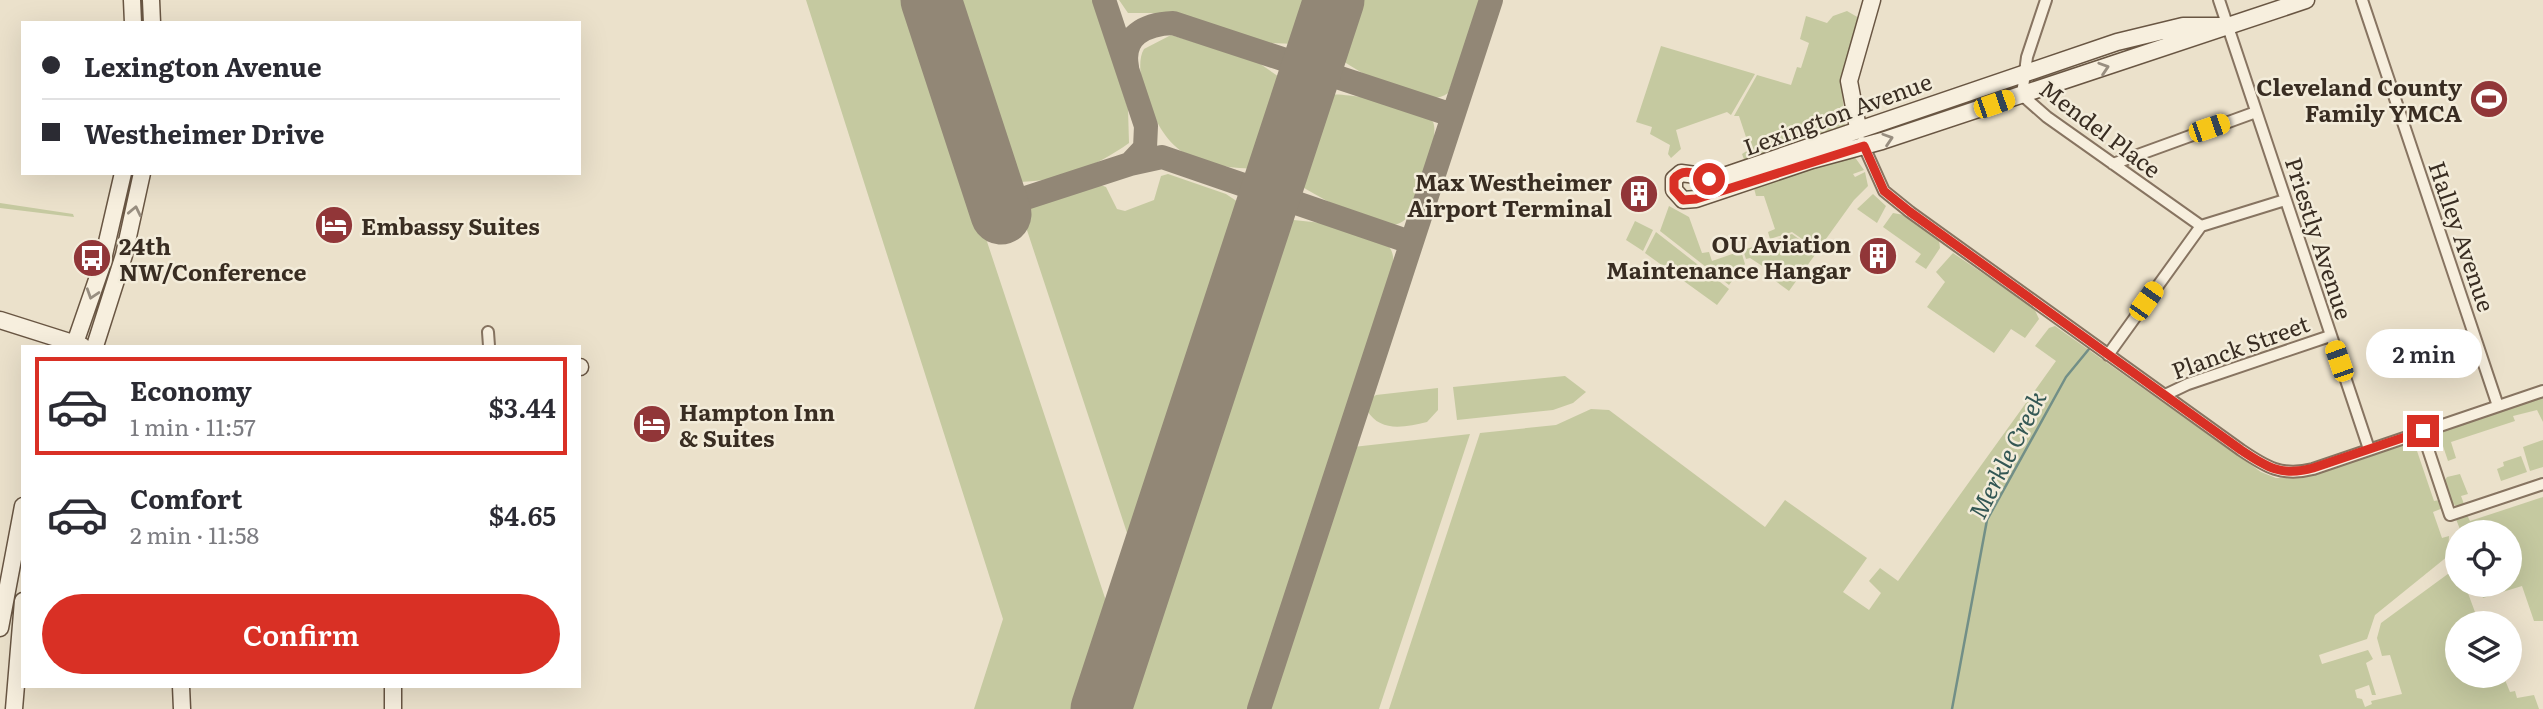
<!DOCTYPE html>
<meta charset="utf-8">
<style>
body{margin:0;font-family:Literata,serif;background:#f2f2f3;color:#2b2b33;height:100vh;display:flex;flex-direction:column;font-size:26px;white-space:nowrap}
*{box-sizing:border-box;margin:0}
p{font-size:23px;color:#7c7c81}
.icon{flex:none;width:38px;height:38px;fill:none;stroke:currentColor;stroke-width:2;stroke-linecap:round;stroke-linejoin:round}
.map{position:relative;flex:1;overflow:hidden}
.side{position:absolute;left:21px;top:345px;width:560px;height:343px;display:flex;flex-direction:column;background:#fff;border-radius:0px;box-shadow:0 7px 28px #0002}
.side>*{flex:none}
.guide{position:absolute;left:21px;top:21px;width:560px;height:154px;border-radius:0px;box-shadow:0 7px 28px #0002;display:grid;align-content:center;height:154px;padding:0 21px;background:#fff}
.fabs{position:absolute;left:2445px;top:520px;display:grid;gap:14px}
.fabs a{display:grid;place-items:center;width:77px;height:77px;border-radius:50%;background:#fff;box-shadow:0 7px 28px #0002;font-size:35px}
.end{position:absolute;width:32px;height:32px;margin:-16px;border:9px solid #d93025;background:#fff;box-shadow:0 0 0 4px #fff}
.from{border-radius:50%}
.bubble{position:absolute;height:49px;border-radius:24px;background:#fff;box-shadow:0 7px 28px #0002;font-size:23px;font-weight:600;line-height:49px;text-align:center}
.car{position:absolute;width:21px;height:42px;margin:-21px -10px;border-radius:9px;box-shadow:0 0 5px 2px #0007;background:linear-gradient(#f5c518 24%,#345 0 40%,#f5c518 0 76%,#345 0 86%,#f5c518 0)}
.guide b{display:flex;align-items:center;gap:24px;height:66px;font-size:26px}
.guide b+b{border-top:2px solid #e1e1e2}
.guide i{width:18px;height:18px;background:#2b2b33}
ul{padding:12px 0 0;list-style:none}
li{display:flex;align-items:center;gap:21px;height:98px;margin:0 14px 10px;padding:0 7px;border:4px solid transparent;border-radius:0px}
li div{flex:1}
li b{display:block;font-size:26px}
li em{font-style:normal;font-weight:600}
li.current{border-color:#d93025}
li>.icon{width:63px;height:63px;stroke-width:1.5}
.cta{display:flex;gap:14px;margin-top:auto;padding:14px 21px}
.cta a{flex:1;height:80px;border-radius:42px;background:#d93025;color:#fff;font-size:28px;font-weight:600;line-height:80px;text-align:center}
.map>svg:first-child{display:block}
.green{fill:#c5c9a0}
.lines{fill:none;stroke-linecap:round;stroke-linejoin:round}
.stream{stroke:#728f87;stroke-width:2.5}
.taxiway{stroke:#928776;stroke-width:24}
.runway{stroke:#928776;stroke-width:61}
.street-casing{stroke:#877461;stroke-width:14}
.secondary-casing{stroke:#695643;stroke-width:19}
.street{stroke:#f7efde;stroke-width:10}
.secondary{stroke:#f7efde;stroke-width:16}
.oneway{stroke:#988e80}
.route{stroke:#d93025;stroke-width:9}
.labels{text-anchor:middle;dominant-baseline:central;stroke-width:5;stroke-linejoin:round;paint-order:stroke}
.poi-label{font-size:23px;font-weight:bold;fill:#392d22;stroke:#f3ecda;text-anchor:end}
.street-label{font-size:23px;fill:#392d22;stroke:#f3ecda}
.water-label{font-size:24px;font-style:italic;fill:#335754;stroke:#f3ecda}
</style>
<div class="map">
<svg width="2543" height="709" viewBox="0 0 2543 709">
<rect width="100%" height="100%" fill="#ebe1cb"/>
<path class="green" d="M806,0H907L1110,613L1079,709H974L1003,619Z
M951,0H1094L1128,109L1129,143C1094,168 1055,183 1011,182Z
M1119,0H1311L1297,44L1267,43L1167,13H1128Z
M1356,0H1482L1448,93C1426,112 1358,72 1337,57Z
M1847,11L1859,18L1841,78L1845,126L1745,162L1742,154L1750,149L1739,116H1734L1757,75L1791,85L1797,67L1801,68L1809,43L1800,39L1806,16L1827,23L1833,16Z
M1171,35L1256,61L1285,81L1256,169C1194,166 1167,156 1146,96C1141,83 1137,60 1144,49Z
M1661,46L1755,74L1731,115L1727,112L1676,130L1681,149L1671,158L1668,154L1670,145L1650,134L1652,127L1636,122Z
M1325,94C1347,94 1421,102 1433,122C1440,135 1419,201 1410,214C1406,220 1400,224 1393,225C1374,228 1312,194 1295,182Z
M1854,156L1864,170L1853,174L1855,177L1865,172L1868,186L1854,200L1818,250L1792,232L1770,239L1768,232L1775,229L1764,196H1756L1754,188L1757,182Z
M1168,174L1226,194L1244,206L1132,548L1020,209L1098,184L1106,187L1117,209L1125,211L1154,200L1161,176Z
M1873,194L1886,206L1877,223L1857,209Z
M0,203L73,214L74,217L0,208Z
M1669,206L1689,217L1702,253L1709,252L1712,261L1741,251L1745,264L1729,285L1660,231Z
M1893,213L1904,215L1939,240L1940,248L1926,269L1915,262L1921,254L1883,227Z
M1284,219L1322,223L1383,241C1397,251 1394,264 1390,279L1250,709H1128L1126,698Z
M1635,221L1653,230L1643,251L1626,240Z
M1656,232L1729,289L1717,305L1645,253Z
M1792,234L1817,252L1789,291L1770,277L1773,273L1750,258L1746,259L1743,250Z
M1953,253L2034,308L2039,319L2025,338L2011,329L1994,353L1927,307L1945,282L1936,272Z
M2055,326L2261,472L2276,478H2297L2418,441L2421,446L2416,448L2434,501L2440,500L2443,508L2433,512L2442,538L2449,536L2448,556L2375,615L2367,639L2319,655L2322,664L2368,650L2373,659L2366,663L2376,695H2372L2369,685L2355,690L2357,698L2362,699L2365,707L2372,704L2371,701L2402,694L2390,655L2382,656L2377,638L2381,623L2456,568L2457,584L2465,585L2479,623H2457V676H2496L2498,682L2505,680L2510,692L2515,691L2517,698L2534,695L2539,709H1389L1480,433L1556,425L1591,409L1609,410L1765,527L1785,500L1867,558L1843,592L1869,610L1881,593L1869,581L1880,568L1898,581L2056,361L2035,346L2049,328Z
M1565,376L1586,392L1573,403L1553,410L1457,420L1453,387Z
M1438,388V410L1427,422C1405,427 1380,433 1367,410L1369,400L1376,395Z
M2543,397V422L2537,410L2513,416L2515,421L2451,442L2456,458L2448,461L2441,440L2432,443L2429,436L2436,430Z
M1470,434L1379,709H1268L1353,447Z
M2543,440V467L2530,471L2523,447Z
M2521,456L2527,472L2501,481L2497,469L2504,466L2503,462Z
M2460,474L2468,494L2461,496L2464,504L2456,506L2451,502L2444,482L2447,477Z
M2543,497V621H2534L2522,586L2483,598L2478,585L2510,584V532H2461L2456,519L2467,515L2470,521Z"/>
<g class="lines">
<path class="stream" d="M1952,709L1987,520L2066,377L2089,349"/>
<path class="taxiway" d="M1127,67C1121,36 1145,24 1173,23L1452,115
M1130,164L1162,157L1410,242
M997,202L1004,205L1130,164L1145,148L1146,126L1104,0
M1259,709L1491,0"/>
<path class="runway" d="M931,0L1001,214
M1101,709L1334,0"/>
<g class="street-casing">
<path id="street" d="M2046,0L2027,57L2022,95L2047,117L2201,226
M2219,0L2369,449
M2362,0L2498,406
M1862,142L1884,191L1910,212L2241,450C2266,467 2282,477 2313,469L2543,391
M2113,164L2256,112
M488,332L489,346
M2108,355L2201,226L2285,200
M2165,395L2188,384L2330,336
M2422,431L2450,515L2543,484"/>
</g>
<g class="secondary-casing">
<path id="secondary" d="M132,0L133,23
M151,0L152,23
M2228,26H2183L2117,42L1718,178L1681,173L1674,179V190L1683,200L1696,199L1812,160L1882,141L2306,0
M1858,128L1849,81L1872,0
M0,320L82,346
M74,346L101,268L123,173
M95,346L124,255L142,173
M579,367H580
M0,628L23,506
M181,686L182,709
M393,686V709
M14,709L23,601"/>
</g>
<use href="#street" class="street"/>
<use href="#secondary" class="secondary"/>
</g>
<defs><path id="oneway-chevron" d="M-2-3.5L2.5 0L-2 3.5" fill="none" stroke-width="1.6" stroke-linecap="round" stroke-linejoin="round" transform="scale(1.75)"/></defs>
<g class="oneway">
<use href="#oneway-chevron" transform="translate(2104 68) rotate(-18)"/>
<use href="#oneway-chevron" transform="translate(1888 139) rotate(-18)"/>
<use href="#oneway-chevron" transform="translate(135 211) rotate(-78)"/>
<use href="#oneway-chevron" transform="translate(92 294) rotate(108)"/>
</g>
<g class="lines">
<path class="route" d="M1709,179C1696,175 1684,166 1674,179V190L1683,200L1696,199L1864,146L1884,191L1910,212L2241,450C2266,467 2282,477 2313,468L2423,431"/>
</g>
<defs>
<g id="stadium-disc" transform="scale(2.0125)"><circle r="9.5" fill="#913638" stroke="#f3ecda"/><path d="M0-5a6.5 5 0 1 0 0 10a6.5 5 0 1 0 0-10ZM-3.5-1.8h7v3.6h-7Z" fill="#fff"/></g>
<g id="building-disc" transform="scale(2.0125)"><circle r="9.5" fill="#913638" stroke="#f3ecda"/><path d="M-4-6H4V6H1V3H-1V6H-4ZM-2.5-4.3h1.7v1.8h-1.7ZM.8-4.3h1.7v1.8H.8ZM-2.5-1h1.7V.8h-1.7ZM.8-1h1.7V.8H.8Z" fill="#fff"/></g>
<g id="hotel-disc" transform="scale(2.0125)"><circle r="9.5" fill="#913638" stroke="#f3ecda"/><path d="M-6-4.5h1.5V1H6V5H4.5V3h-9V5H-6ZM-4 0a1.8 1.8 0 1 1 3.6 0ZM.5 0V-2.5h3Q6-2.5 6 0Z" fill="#fff"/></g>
<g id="bus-disc" transform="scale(2.0125)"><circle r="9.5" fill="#913638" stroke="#f3ecda"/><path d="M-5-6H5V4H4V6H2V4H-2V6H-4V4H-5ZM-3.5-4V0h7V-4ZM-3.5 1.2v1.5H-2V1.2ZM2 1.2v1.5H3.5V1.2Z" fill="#fff"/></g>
</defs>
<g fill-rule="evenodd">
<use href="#stadium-disc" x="2489" y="99"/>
<use href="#building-disc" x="1639" y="194"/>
<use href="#hotel-disc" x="334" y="225"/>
<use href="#building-disc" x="1878" y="256"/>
<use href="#bus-disc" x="92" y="258"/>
<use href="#hotel-disc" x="652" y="424"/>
</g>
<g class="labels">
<g class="poi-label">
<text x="2462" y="86">Cleveland County<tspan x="2462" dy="26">Family YMCA</tspan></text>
<text x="1612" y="181">Max Westheimer<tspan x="1612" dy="26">Airport Terminal</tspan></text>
<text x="361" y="225" text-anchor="start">Embassy Suites</text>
<text x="1851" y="243">OU Aviation<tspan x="1851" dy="26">Maintenance Hangar</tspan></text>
<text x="119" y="245" text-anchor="start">24th<tspan x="119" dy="26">NW/Conference</tspan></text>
<text x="679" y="411" text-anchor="start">Hampton Inn<tspan x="679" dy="26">&amp; Suites</tspan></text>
</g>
<g class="street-label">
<text transform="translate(1837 113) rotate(-20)">Lexington Avenue</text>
<text transform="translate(2101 128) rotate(37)">Mendel Place</text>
<text transform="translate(2463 236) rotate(71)">Halley Avenue</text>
<text transform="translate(2320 238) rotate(72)">Priestly Avenue</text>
<text transform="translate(2240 346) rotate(-20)">Planck Street</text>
</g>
<g class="water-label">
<text transform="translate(2006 454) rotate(-63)">Merkle Creek</text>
</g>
</g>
</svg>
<div class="fabs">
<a><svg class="icon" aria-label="locate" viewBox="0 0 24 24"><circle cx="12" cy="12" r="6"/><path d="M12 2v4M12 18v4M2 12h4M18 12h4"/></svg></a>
<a><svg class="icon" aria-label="layers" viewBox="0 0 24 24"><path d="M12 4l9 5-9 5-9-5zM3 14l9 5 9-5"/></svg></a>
</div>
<i class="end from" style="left:1709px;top:179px"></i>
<i class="end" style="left:2423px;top:431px"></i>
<div class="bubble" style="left:2366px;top:329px;width:116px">2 min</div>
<i class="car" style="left:1994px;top:104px;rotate:71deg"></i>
<i class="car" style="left:2209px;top:128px;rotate:71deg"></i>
<i class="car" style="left:2146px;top:301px;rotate:35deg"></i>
<i class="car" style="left:2339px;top:361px;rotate:341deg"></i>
<div class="guide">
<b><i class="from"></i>Lexington Avenue</b>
<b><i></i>Westheimer Drive</b>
</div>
<section class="side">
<ul>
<li class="current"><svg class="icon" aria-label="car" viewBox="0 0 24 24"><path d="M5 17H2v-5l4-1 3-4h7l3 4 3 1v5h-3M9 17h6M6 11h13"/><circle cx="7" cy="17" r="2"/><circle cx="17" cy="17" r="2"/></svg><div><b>Economy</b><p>1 min · 11:57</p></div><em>$3.44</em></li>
<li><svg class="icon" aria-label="car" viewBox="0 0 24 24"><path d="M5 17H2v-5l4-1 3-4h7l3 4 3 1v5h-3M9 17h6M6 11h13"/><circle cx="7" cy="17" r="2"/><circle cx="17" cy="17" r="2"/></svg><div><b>Comfort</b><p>2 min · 11:58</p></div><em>$4.65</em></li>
</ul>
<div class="cta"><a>Confirm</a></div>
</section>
</div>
